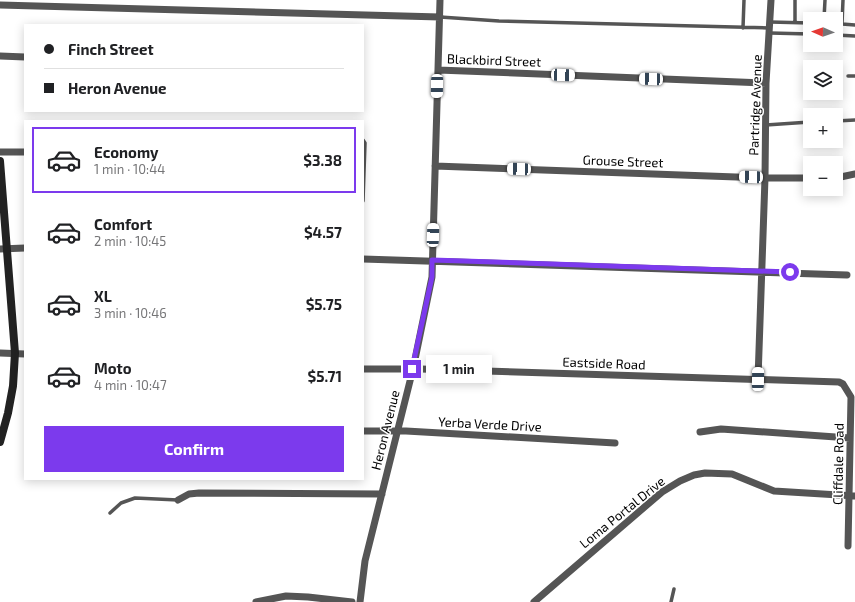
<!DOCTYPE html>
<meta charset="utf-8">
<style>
body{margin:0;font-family:"Exo 2",sans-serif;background:#f2f2f2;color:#202124;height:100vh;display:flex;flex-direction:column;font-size:15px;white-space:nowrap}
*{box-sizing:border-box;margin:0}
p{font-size:13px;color:#757577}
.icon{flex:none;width:22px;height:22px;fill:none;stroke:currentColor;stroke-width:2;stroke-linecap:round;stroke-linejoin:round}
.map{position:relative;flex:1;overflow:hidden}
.sheet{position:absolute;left:24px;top:120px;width:340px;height:360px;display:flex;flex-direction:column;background:#fff;border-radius:0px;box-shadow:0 2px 10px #0003}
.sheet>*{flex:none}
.guide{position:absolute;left:24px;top:24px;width:340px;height:88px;border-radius:0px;box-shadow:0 2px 10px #0003;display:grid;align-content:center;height:88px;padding:0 20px;background:#fff}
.needle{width:26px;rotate:272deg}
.fabs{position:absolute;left:803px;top:12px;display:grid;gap:8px}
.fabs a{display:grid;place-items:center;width:40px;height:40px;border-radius:0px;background:#fff;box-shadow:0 2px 10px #0003;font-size:20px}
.end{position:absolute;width:18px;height:18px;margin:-9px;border:5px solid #7c3aed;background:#fff;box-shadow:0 0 0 2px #fff}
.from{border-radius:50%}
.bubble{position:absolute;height:28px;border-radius:0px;background:#fff;box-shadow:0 2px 10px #0003;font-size:13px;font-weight:700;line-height:28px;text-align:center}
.car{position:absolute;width:12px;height:24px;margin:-12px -6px;border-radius:5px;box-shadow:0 0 3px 1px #0007;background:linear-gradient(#fff 24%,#345 0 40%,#fff 0 76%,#345 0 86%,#fff 0)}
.guide b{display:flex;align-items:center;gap:14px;height:38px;font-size:15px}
.guide b+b{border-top:1px solid #e0e0e0}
.guide i{width:10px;height:10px;background:#202124}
ul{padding:7px 0 0;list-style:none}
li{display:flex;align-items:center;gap:12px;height:66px;margin:0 8px 6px;padding:0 12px;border:2px solid transparent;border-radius:0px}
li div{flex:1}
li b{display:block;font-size:15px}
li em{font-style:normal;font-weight:700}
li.current{border-color:#7c3aed}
li>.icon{width:36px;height:36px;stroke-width:1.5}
.action{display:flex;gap:8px;margin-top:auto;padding:8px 20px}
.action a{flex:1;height:46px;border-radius:0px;background:#7c3aed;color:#fff;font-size:16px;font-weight:700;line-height:46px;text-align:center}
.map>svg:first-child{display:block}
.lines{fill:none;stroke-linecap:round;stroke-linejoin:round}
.lane{stroke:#555;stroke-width:3.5}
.street{stroke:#555;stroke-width:7}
.secondary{stroke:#222;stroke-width:8}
.route{stroke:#7c3aed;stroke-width:5}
.labels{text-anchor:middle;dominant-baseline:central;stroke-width:3;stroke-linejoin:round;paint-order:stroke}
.street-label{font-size:13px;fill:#000;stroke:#fff}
</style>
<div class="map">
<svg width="855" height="602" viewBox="0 0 855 602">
<rect width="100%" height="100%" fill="#fff"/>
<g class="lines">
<path class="lane" d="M843,0L842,24L855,25
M440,17L499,21L769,28
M824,19L825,0
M770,22L810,23
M795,22V0
M743,28L744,0
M770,33L810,34
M836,35L855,36
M848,76H855
M836,121L855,120
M766,125L810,122
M363,140L365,143L363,201
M110,513L121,503L135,498L178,500
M671,602L674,589"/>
<path class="street" d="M0,5L440,17
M0,56L25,57
M438,70L766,83
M0,152H25
M435,166L765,178H810
M836,178L855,174
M0,249L25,248
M363,259L847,275
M0,353L25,354
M363,369H421L839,382L843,384L851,397L848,546
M758,379L765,178L766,83L771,0
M363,431H406L615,443
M700,432L721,429L850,438
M178,500L189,494L199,493L382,494
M256,602L286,596L308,597L352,602
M360,602L365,561L413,369L432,277L440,0
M534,602L662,492L680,481L694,475L705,473L732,474L774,491L855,496"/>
<path class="secondary" d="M0,161L15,353L13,386L8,413L0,442"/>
</g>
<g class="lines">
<path class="route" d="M412,369L432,277V260L790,272"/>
</g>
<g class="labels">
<g class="street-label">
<text transform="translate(494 60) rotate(2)">Blackbird Street</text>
<text transform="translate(755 105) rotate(-88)">Partridge Avenue</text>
<text transform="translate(623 161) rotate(2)">Grouse Street</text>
<text transform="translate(604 363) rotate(2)">Eastside Road</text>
<text transform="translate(490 424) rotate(3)">Yerba Verde Drive</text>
<text transform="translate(385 430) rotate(-76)">Heron Avenue</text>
<text transform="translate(838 464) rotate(-89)">Cliffdale Road</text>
<text transform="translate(622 512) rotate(-39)">Loma Portal Drive</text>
</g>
</g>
</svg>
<div class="fabs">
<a><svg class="needle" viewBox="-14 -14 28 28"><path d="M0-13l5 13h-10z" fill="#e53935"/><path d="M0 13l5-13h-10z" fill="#757577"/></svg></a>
<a><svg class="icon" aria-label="layers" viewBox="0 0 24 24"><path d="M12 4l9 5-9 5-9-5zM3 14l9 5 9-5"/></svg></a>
<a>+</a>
<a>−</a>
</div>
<i class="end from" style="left:790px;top:272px"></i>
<i class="end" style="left:412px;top:369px"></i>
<div class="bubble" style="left:426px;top:355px;width:66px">1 min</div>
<i class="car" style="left:563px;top:75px;rotate:92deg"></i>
<i class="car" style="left:651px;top:79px;rotate:272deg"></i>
<i class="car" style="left:437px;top:86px;rotate:181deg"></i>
<i class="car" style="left:519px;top:169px;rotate:272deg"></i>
<i class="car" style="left:751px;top:177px;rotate:272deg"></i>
<i class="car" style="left:433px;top:235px;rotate:2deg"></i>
<i class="car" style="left:758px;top:379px;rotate:1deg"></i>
<div class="guide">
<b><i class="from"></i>Finch Street</b>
<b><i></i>Heron Avenue</b>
</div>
<section class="sheet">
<ul>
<li class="current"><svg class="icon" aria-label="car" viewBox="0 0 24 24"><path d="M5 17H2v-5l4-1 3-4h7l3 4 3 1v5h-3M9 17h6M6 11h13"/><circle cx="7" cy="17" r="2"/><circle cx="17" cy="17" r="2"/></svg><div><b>Economy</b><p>1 min · 10:44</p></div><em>$3.38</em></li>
<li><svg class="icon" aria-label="car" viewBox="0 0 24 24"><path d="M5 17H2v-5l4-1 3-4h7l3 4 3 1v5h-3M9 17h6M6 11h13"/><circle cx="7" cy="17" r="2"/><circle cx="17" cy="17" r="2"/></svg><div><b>Comfort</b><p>2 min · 10:45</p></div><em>$4.57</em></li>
<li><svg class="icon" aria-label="car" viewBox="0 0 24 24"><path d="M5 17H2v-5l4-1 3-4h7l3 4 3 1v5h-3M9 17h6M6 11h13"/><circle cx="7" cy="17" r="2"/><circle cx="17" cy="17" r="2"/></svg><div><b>XL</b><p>3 min · 10:46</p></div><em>$5.75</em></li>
<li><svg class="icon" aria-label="car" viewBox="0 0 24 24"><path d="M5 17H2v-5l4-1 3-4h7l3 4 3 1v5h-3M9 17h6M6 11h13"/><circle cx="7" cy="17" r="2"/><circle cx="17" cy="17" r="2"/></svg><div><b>Moto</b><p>4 min · 10:47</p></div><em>$5.71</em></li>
</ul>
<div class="action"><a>Confirm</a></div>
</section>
</div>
